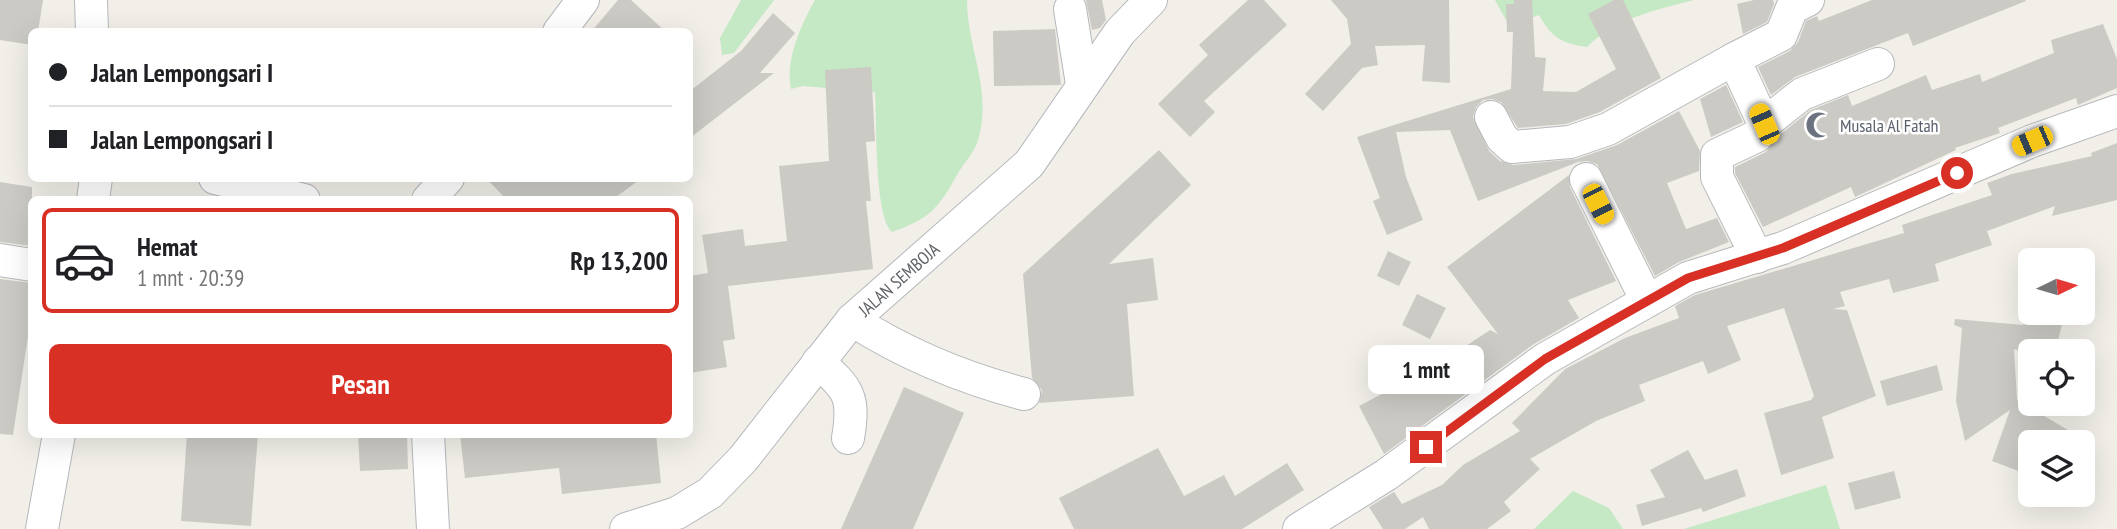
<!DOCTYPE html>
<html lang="id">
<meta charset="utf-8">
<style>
body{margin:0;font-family:"PT Sans Narrow",sans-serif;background:#f6f6f6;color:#202124;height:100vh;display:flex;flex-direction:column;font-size:26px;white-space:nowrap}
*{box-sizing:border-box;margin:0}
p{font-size:23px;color:#757577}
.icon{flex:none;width:38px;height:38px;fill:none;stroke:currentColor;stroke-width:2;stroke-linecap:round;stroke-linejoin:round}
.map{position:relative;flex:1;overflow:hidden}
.details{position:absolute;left:28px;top:196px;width:665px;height:242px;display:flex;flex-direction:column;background:#fff;border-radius:10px;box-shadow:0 7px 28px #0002}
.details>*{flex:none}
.hud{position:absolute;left:28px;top:28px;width:665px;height:154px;border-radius:10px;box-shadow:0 7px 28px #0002;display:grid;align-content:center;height:154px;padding:0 21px;background:#fff}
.needle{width:46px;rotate:85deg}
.fabs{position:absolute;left:2018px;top:248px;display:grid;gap:14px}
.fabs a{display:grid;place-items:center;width:77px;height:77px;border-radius:10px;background:#fff;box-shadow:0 7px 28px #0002;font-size:35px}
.end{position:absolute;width:32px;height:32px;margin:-16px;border:9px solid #d93025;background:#fff;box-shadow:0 0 0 4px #fff}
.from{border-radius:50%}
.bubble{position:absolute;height:49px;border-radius:10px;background:#fff;box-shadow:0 7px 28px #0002;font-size:23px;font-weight:600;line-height:49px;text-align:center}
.car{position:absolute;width:21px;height:42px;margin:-21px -10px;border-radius:9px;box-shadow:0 0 5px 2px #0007;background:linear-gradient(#f5c518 24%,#345 0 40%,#f5c518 0 76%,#345 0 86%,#f5c518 0)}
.hud b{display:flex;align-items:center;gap:24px;height:66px;font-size:26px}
.hud b+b{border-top:2px solid #e0e0e0}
.hud i{width:18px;height:18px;background:#202124}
ul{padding:12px 0 0;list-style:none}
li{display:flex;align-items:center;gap:21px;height:105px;margin:0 14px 10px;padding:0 7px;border:4px solid transparent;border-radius:10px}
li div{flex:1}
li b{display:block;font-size:26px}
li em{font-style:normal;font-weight:600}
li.on{border-color:#d93025}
li>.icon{width:63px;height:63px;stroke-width:1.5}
.button{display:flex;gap:14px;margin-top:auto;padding:14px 21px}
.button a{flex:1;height:80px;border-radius:10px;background:#d93025;color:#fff;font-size:28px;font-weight:600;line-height:80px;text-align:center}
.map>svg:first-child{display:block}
.green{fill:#c5e8c5}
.building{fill:#cccac5}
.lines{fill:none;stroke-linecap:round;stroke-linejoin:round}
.minor-casing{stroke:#b5b8bc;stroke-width:34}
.minor{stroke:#fff;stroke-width:32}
.route{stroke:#d93025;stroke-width:9}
.labels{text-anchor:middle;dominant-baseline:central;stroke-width:5;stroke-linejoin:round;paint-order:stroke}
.worship-label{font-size:18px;fill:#5b616d;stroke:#fff;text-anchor:start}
.street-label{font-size:18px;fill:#5f6368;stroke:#fff}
</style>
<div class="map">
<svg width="2117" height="529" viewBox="0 0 2117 529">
<rect width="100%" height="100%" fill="#f1efe8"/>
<path class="green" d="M741,0H774L734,53L722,55L720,38Z
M815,0H967C967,48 994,94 977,143C973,154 963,164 957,175C938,209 929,219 892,232C874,216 877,121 875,92L803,86L791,89C785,60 801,25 815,0Z
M1495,0H1694C1656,10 1616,18 1587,47C1561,43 1552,38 1539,15L1522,21L1506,20Z
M1826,485L1840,529H1684Z
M1573,491L1609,508L1623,529H1534Z"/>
<path class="building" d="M0,0H43L38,32H32V45L0,40Z
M618,0H631L666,32H591Z
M1086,0H1102L1106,20L1100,28L1092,30Z
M1248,0H1264L1287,25L1204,101L1215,112L1190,137L1158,104L1208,55L1199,45Z
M1331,0H1449L1450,83L1422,81L1425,45L1375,46L1378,65L1362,68L1323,111L1305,94L1351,44L1347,19Z
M1514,0H1532L1535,57L1546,58L1543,91L1576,92L1616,69L1588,14L1614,0H1623L1661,78L1600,112L1566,124L1518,128L1501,102L1492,99L1483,100L1476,107L1473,117L1489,151L1500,161L1513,165L1576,159L1617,145L1679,111L1700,151L1699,171L1667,183L1686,229L1717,218L1729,242L1679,262L1655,276L1597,164L1587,161L1578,162L1478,201L1450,130L1396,132L1406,177L1423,220L1387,235L1373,201L1380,198L1357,137L1394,125L1395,129L1394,125L1511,89L1513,32H1507L1506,4H1514Z
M1754,0H1773L1774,4L1767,22L1743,34L1737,4Z
M1872,0H2025L2026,1L1913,46L1908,33L1795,77L1771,95L1758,67L1790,51L1798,42L1806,21L1817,16L1819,21Z
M773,13L795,33L760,73H774L690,138V91L741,51Z
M2103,24L2117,59V88L2078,105L2076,98L1998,128L2000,133L1955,148L1956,150L1855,197L1851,187L1763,227L1735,173V167L1766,152L1778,136L1811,110L1848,95L1852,106L1926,75L1932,90L1980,74L1982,82L2054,53L2051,40Z
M1055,29L1061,85L994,86L993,31Z
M871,67L875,141L866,142L871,201H866L873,269L728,286L735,339L723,341L727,367L690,373V276L708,273L702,235L743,229L745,246L787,241L779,166L829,161L825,70Z
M1726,85L1743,122L1711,137L1700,99Z
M2117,143V200L2052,216L2055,206L1987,231L1992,245L1935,264L1939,281L1893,293L1889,279L1840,292L1845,306L1833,309L1847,310L1876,396L1822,417L1834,458L1781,475L1764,413L1811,400L1814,396L1784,308L1727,326L1741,360L1708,374L1703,361L1639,385L1645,401L1596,421L1530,459L1540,469L1504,502L1511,511L1487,529H1429L1423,517L1405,529H1383L1369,507L1394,492L1402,504L1442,485L1463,465L1520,431L1512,423L1565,369L1625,338L1679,318L1675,306L1695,295L1904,233L1902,225L1992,195L1987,183L2012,174L2092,156L2091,153Z
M1159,150L1191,185L1109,264L1153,258L1158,300L1127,304L1134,396L1039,403L1042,390L1032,378L1023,274Z
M1569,175L1570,187L1616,281L1568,300L1579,318L1534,344L1384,454L1359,406L1410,379L1408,384L1459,354L1457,352L1490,330L1498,334L1447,267Z
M486,178H642L612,200H507Z
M0,182L32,187V246L0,242Z
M1388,251L1411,262L1399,286L1377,276Z
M0,279L32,283V310L13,435L0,434Z
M1417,294L1446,308L1430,339L1402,325Z
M2026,313H2065L2055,352H2022L2014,349L2017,400L2090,443H2030L2021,472L1992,461L2010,410L1965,441L1956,401L1962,328L1954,325L1955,319L2023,325Z
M1937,365L1943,390L1887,406L1880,381Z
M904,387L964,413L913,529H841Z
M187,434H258L251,526L181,521Z
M358,434H407L408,469L360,471Z
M460,434H656L661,483L562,494L559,468L465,478Z
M1158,448L1184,496L1224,475L1235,496L1287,463L1304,490L1242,529H1074L1059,498Z
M1688,450L1705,480L1737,469L1746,496L1703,512L1701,508L1642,526L1636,505L1665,497L1650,470Z
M1894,471L1901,498L1855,510L1848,483Z"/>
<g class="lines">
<g class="minor-casing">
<g id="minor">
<path d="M91,0L92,32"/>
<path d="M1070,9L1082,84"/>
<path d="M559,32L583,0"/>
<path d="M1491,117L1502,138L1512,147L1570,142L1608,129L1734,59"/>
<path d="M1764,124L1802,94L1878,64"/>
<path d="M215,178L304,200"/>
<path d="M1586,179L1647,301"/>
<path d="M93,200L96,178"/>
<path d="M428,200L448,178"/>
<path d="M1757,257L1717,177V155L1757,136L1764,124L1734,59L1781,35L1792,8L1808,0"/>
<path d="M0,260L32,265"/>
<path d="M852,320C905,354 963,378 1024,394"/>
<path d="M818,362C849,389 855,397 848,438"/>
<path d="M428,434L433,529"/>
<path d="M42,529L59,434"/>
<path id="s1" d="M626,529L677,513L710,493L743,459L852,320L1029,164L1120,32L1151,0"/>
<path d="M1299,529L1386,475L1545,359L1688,278L1783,248L2032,141L2117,111"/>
</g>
</g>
<use href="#minor" class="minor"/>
</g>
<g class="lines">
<path class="route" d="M1426,447L1545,359L1688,278L1783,248L1957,173"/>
</g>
<defs>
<g id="mosque-bare" transform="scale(2.1)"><path d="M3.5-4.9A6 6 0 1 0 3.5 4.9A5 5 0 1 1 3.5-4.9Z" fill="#6b7280" stroke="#fff" stroke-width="2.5" paint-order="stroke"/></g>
</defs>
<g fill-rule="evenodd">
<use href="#mosque-bare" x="1819" y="125"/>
</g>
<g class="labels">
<g class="worship-label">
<text x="1840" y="125">Musala Al Fatah</text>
</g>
<g class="street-label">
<text stroke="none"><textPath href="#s1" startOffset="378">JALAN SEMBOJA</textPath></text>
</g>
</g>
</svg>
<div class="fabs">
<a><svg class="needle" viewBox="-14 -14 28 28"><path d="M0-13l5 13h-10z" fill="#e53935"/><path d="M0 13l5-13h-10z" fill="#757577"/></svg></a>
<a><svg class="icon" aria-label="locate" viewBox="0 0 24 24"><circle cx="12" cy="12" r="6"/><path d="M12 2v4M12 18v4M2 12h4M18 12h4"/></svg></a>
<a><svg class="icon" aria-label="layers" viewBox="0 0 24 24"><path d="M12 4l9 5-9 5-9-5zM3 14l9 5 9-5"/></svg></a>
</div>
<i class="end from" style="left:1957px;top:173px"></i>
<i class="end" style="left:1426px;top:447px"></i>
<div class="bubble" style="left:1368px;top:345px;width:116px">1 mnt</div>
<i class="car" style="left:1764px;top:124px;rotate:337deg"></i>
<i class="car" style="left:2032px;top:141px;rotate:247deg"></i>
<i class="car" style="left:1598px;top:204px;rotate:153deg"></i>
<div class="hud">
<b><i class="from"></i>Jalan Lempongsari I</b>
<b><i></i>Jalan Lempongsari I</b>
</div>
<section class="details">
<ul>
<li class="on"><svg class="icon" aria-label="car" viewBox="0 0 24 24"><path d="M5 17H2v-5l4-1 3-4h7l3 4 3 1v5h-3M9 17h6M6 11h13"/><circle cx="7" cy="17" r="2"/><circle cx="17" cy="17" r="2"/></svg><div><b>Hemat</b><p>1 mnt · 20:39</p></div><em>Rp 13,200</em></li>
</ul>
<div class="button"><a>Pesan</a></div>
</section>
</div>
